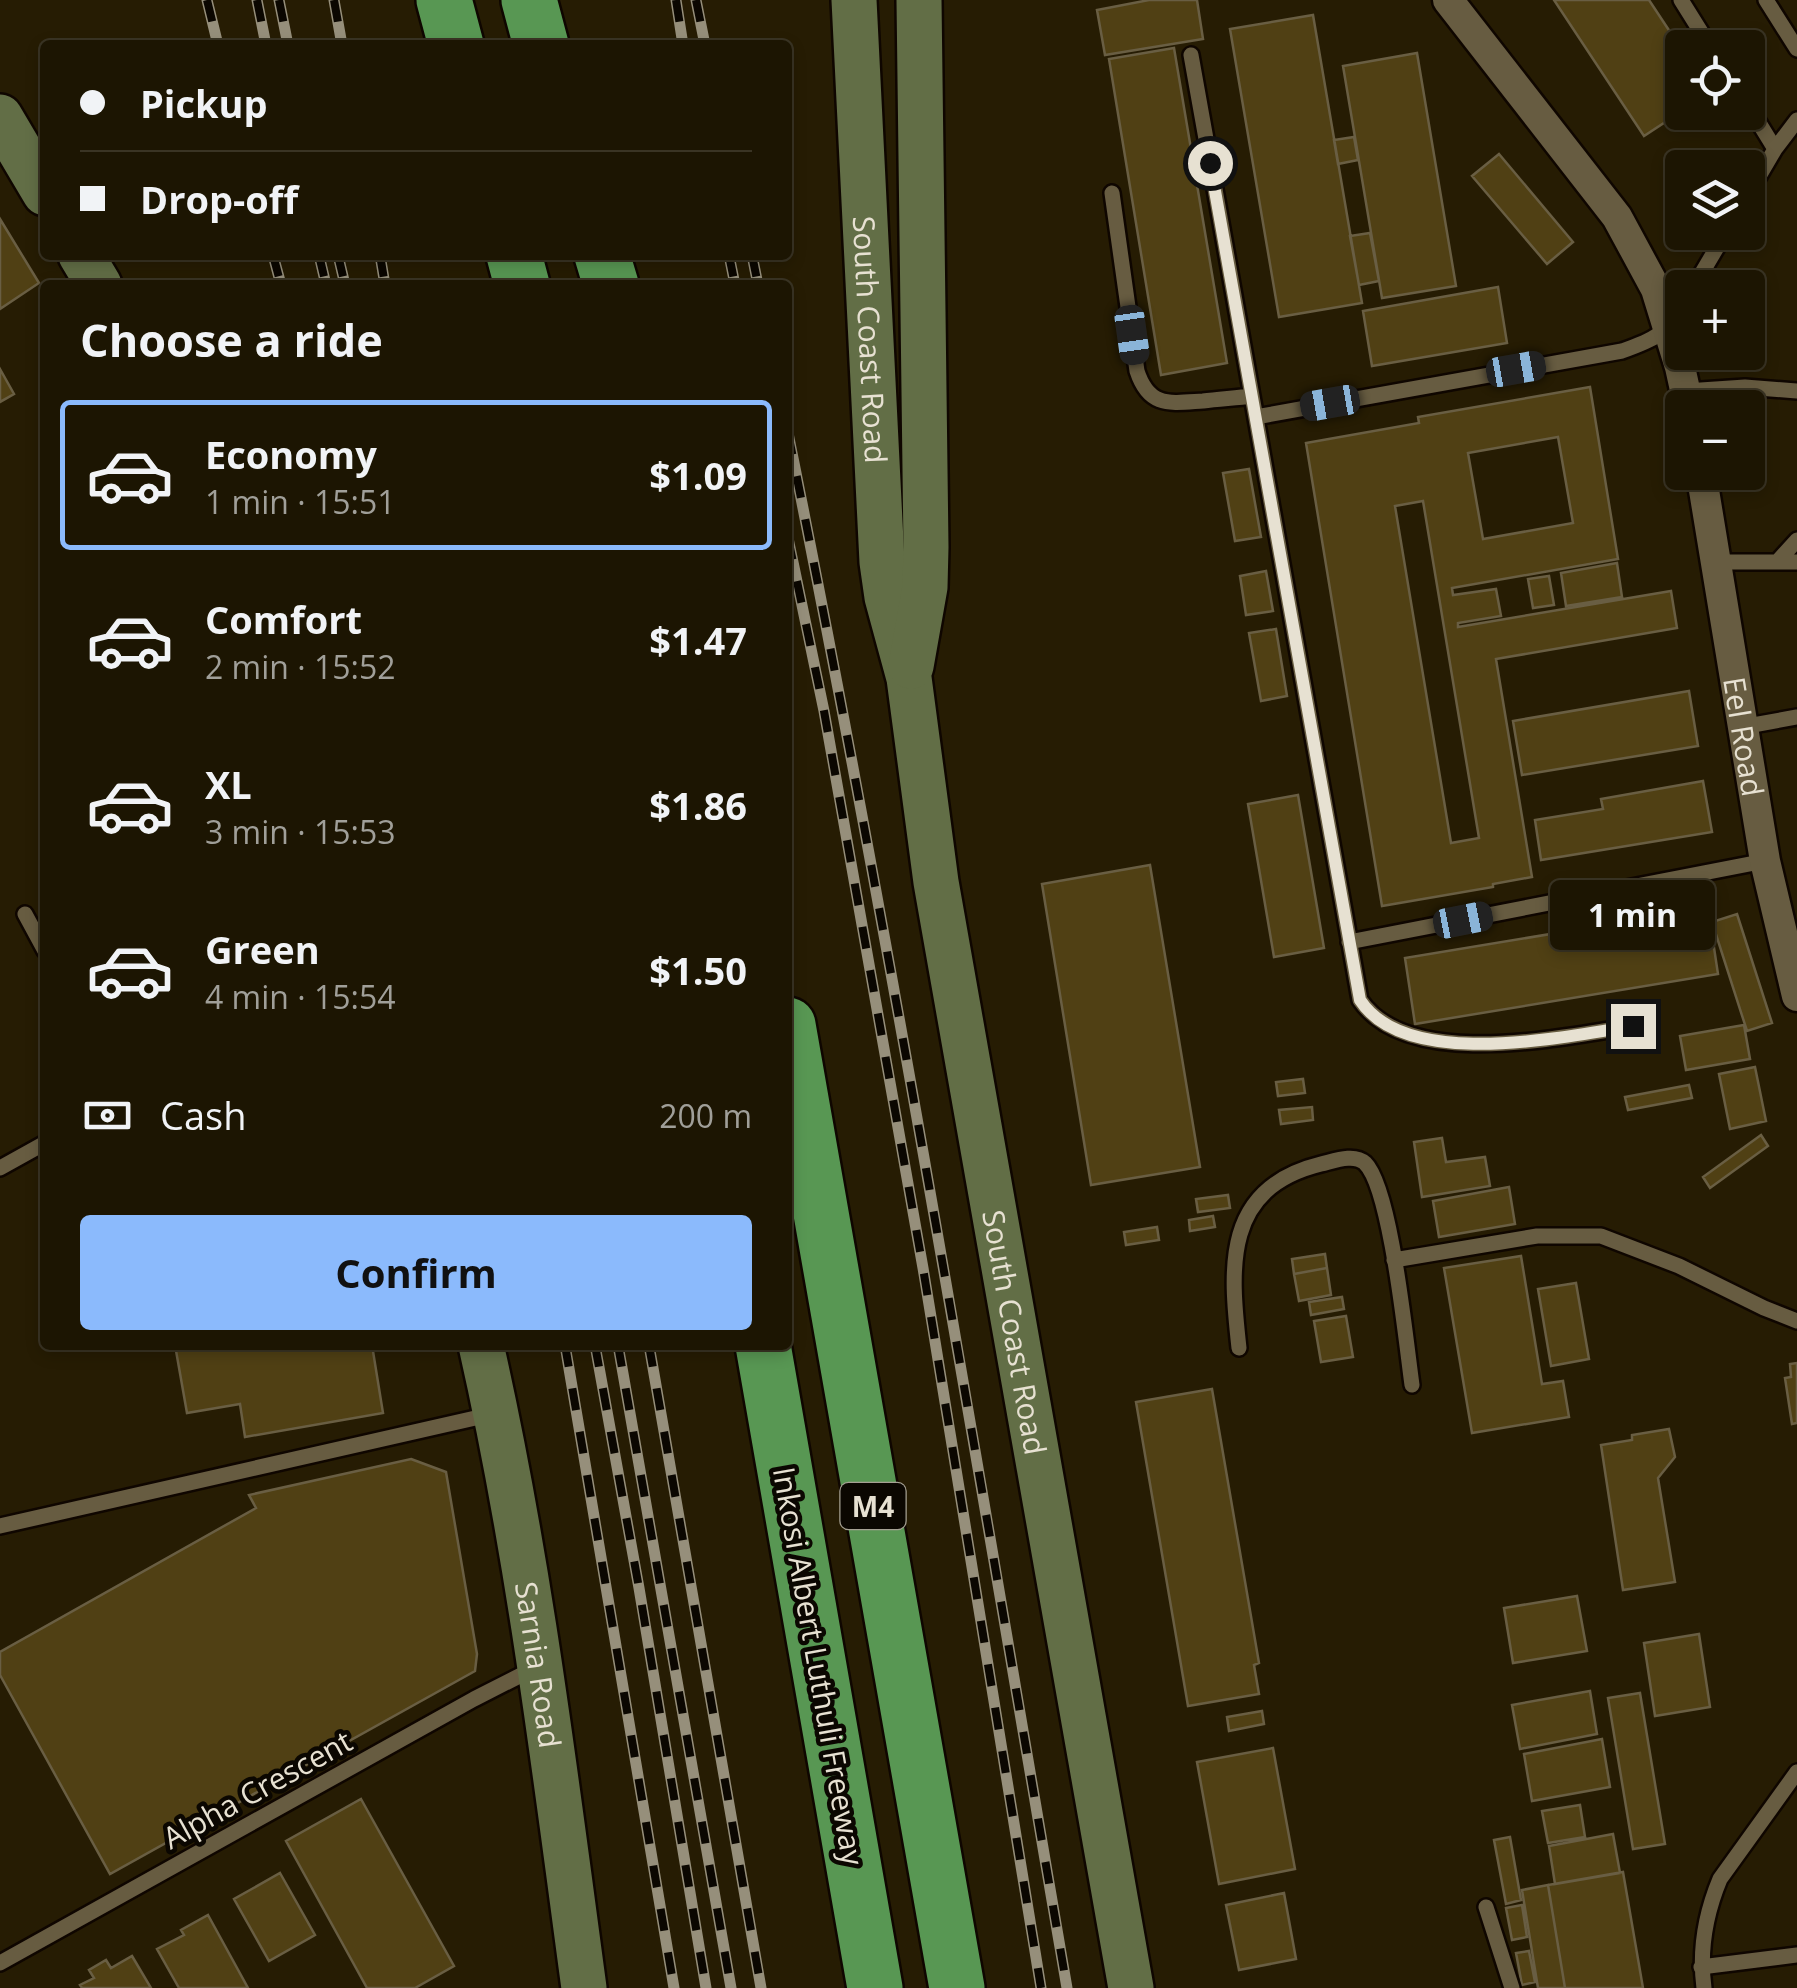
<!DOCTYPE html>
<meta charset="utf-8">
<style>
body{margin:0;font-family:"Open Sans",sans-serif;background:#292211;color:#f1f3f6;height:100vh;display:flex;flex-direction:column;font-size:38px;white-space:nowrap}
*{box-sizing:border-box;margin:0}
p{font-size:32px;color:#a09f99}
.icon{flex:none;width:55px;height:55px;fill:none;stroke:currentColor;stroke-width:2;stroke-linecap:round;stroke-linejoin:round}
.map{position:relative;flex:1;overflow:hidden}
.side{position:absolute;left:40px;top:280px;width:752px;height:1070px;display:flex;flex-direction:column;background:#1c1502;border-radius:10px;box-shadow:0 5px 15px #0003,0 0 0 2px #3a3424}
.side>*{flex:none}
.banner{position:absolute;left:40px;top:40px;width:752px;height:220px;border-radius:10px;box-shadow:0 5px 15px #0003,0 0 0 2px #3a3424;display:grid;align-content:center;height:220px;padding:0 40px;background:#1c1502}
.tools{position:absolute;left:1665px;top:30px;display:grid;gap:20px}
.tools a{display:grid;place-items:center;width:100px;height:100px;border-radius:10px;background:#1c1502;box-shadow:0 5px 15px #0003,0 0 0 2px #3a3424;font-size:50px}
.end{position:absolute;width:45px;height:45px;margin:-22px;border:12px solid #e7e1d2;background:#111;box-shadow:0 0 0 5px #111}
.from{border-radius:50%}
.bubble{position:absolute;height:70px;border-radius:10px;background:#1c1502;box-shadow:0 5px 15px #0003,0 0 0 2px #3a3424;font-size:32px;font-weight:700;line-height:70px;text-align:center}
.car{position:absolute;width:30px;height:60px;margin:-30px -15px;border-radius:12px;box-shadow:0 0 8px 2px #0007;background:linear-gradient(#222 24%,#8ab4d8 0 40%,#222 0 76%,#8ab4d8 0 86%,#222 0)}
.banner b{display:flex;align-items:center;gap:35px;height:95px;font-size:38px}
.banner b+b{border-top:2px solid #3a3424}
.banner i{width:25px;height:25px;background:#f1f3f6}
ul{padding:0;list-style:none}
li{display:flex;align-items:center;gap:30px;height:150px;margin:0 20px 15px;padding:0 20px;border:5px solid transparent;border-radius:10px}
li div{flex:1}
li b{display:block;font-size:38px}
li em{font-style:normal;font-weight:700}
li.on{border-color:#8bbafc}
li>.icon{width:90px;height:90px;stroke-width:1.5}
h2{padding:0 40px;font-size:45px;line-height:120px}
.pay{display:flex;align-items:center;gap:25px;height:110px;padding:0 40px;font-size:38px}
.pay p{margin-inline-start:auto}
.button{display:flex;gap:20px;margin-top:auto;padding:20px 40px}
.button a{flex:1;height:115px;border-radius:10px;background:#8bbafc;color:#111;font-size:40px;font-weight:700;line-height:115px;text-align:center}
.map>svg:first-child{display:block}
.building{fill:#504014;stroke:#695e43;stroke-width:2.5;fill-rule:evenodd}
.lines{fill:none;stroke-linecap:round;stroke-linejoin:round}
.lane-casing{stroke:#0f0600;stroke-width:20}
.street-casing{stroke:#0f0600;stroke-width:35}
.secondary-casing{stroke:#0f0600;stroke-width:50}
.highway-casing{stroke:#0f0600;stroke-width:60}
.lane{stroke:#675c41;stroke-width:15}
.street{stroke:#675c41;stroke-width:30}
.secondary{stroke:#626e46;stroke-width:45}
.highway{stroke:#589753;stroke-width:55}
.rail-casing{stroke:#968f7b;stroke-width:11}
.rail{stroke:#0b0701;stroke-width:8;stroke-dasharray:22;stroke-linecap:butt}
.route{stroke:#e7e1d2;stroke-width:12}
.labels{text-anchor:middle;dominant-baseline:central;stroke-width:9;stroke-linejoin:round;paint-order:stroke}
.shield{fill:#0b0701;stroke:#a5a093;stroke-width:2.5}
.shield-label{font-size:28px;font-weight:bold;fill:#e7e1d2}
.street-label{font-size:30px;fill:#e7e1d2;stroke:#0b0701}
</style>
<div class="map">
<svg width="1797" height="1988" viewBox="0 0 1797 1988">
<rect width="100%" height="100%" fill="#261c03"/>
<path class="building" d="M1149,0H1197L1203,39L1105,55L1097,10Z
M1554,0H1649L1682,50V111L1644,136Z
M1313,15L1362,303L1279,317L1230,29Z
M1174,48L1227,363L1161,375L1109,59Z
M1417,53L1456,286L1382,298L1343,66Z
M1354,137L1358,160L1338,164L1334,140Z
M1499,154L1573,242L1547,264L1472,176Z
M0,219L39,283L0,309Z
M1370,233L1379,281L1359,285L1350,236Z
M1498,287L1507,343L1372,366L1363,311Z
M0,369L14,394L0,402Z
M1590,387L1618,559L1452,588L1453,595L1496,589L1501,616L1458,623V627L1671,591L1677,628L1496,659L1532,877L1493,884V887L1382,906L1306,443L1419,423L1418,417ZM1558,437L1573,523L1483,539L1468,453ZM1423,501L1479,838L1451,843L1395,506Z
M1249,469L1261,537L1235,541L1223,473Z
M1617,563L1622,597L1566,606L1561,573Z
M1266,571L1273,611L1246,615L1240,576Z
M1549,576L1554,605L1533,608L1528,579Z
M1276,629L1287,696L1261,701L1249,633Z
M1689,691L1698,746L1522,775L1513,721Z
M1703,781L1712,832L1541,860L1535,820L1603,809L1601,799Z
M1298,795L1324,948L1274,957L1248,804Z
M1150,865L1200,1167L1091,1185L1042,884Z
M1708,908L1718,974L1415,1024L1405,958Z
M1737,914L1772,1023L1747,1031L1712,922Z
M1744,1025L1750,1059L1686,1070L1680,1036Z
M1755,1067L1766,1121L1730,1129L1719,1074Z
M1303,1079L1305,1093L1278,1096L1276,1082Z
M1689,1085L1692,1098L1628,1110L1625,1097Z
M1312,1107L1313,1120L1281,1124L1279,1110Z
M1761,1135L1768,1146L1710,1188L1703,1177Z
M1442,1138L1446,1162L1485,1157L1490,1186L1422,1197L1414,1142Z
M1509,1187L1515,1224L1439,1237L1433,1201Z
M1228,1195L1230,1208L1198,1212L1196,1199Z
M1213,1216L1215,1227L1190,1231L1189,1220Z
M1157,1227L1159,1240L1126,1245L1124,1232Z
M1325,1254L1327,1268L1294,1274L1292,1259Z
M1521,1256L1542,1384L1563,1381L1569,1417L1472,1433L1444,1268Z
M1327,1268L1331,1295L1299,1301L1294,1274Z
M1576,1283L1589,1359L1551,1366L1538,1289Z
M1342,1297L1344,1309L1311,1315L1309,1302Z
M1346,1316L1353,1357L1321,1362L1314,1321Z
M175,1345H372L383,1413L245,1437L240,1404L187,1413Z
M1797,1363V1423L1792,1424L1785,1378L1791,1377L1790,1364Z
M1212,1389L1259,1663L1254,1665L1259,1694L1188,1706L1136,1402Z
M1669,1429L1675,1457L1658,1478L1675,1582L1623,1590L1601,1445L1632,1440V1435Z
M411,1459L446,1472L477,1654L475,1671L110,1874L0,1675V1652L256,1508L249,1495Z
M1577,1596L1587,1651L1513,1663L1504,1608Z
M1699,1634L1710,1707L1655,1716L1644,1643Z
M1590,1691L1597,1734L1520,1749L1512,1705Z
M1640,1693L1665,1844L1633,1849L1608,1698Z
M1262,1711L1264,1724L1229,1731L1227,1717Z
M1602,1739L1610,1787L1532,1801L1524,1754Z
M1273,1748L1295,1869L1219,1884L1197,1762Z
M361,1799L454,1966L415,1988H367L286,1841Z
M1580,1805L1585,1837L1548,1843L1542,1811Z
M1613,1834L1620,1873L1555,1884L1549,1846Z
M1510,1837L1521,1900L1506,1904L1494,1840Z
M1623,1872L1643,1988H1565L1548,1885Z
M280,1873L315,1935L269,1961L234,1899Z
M1548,1885L1565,1988H1538L1522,1890Z
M1284,1893L1296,1959L1239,1970L1226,1905Z
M1522,1905L1527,1937L1512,1940L1506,1908Z
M208,1915L248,1988H179L157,1949L184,1935L181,1930Z
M1529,1951L1535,1982L1522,1985L1516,1953Z
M132,1956L151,1988H82L80,1985L94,1978L89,1970L106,1960L111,1968Z"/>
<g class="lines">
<g class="lane-casing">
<path id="lane" d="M1681,0L1711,48
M1766,0L1797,49
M1191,55L1360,1000C1408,1071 1562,1037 1633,1026
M1748,105L1775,149
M1112,193L1137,371C1149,408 1170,403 1203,401C1219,399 1236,398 1252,396
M1748,195L1775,149L1797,120
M1693,288L1726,232
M1686,391L1745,387L1797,391
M1256,417L1622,351C1656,339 1664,335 1682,305
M1714,562H1797
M1777,562L1797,540
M1742,727L1797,717
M25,914L45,951
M1349,942L1765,861
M0,1168L45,1143
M1394,1260L1537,1236H1601L1679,1266L1764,1308L1797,1321
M1239,1348C1230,1267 1223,1188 1321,1164C1334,1161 1354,1153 1365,1163C1391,1188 1406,1343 1412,1385
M0,1526L493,1414
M1486,1907L1512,1988
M0,1963L474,1699L535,1668
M1701,1967L1797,1955
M1704,1988C1699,1950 1705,1915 1720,1879L1797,1772"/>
</g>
<g class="street-casing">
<g id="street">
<path d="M1448,0L1617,217L1656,289L1680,367L1689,408"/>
<path id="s1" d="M1701,472L1765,861L1797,996"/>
</g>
</g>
<g class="secondary-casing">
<g id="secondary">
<path id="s2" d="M854,0L882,562L887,597L909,678L936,882L1131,1988"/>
<path d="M0,117L45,193"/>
<path d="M81,255L99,285"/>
<path d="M911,666L925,587L926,547L919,0"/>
<path id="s3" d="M481,1345C529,1557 555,1773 584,1988"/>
</g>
</g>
<g class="highway-casing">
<path id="highway" d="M444,0L456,45
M529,0L541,45
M514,255L522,285
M602,255L611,285
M788,1025L957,1988
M763,1345L875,1988"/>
</g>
<use href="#lane" class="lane"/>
<use href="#street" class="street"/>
<use href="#secondary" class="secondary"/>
<use href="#highway" class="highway"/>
<g class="rail-casing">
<path id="rail" d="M207,0L218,45
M257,0L266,45
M279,0L288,45
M334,0L342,45
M676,0L683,45
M696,0L705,45
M273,255L281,285
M319,255L326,285
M338,255L345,285
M380,255L385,285
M729,255L735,285
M752,255L758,285
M788,433C892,949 978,1469 1067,1988
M788,538L824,711L923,1268L1041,1988
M565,1345L674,1988
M595,1345L639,1588L706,1988
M618,1345L731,1988
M649,1345L761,1988"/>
</g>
<use href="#rail" class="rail"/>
</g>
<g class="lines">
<path class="route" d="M1210,163L1360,1000C1406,1071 1563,1037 1633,1026"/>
</g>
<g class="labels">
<rect class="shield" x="840.5" y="1483" width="65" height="46" rx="8"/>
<g class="shield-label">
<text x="873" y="1506">M4</text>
</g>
<g class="street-label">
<text stroke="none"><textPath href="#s2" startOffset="340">South Coast Road</textPath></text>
<text stroke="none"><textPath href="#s1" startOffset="268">Eel Road</textPath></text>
<text stroke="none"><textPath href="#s2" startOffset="1345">South Coast Road</textPath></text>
<text stroke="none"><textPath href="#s3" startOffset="325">Sarnia Road</textPath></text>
<text transform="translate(819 1666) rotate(80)">Inkosi Albert Luthuli Freeway</text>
<text transform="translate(257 1789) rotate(-29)">Alpha Crescent</text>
</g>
</g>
</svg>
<div class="tools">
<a><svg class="icon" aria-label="locate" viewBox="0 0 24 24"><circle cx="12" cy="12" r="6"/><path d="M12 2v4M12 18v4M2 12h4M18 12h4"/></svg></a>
<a><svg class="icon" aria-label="layers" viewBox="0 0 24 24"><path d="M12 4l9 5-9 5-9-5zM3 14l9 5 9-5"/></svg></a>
<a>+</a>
<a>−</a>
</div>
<i class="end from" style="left:1210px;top:163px"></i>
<i class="end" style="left:1633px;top:1026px"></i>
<div class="bubble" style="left:1550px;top:880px;width:165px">1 min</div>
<i class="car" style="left:1132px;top:335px;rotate:172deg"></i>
<i class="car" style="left:1516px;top:369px;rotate:80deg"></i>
<i class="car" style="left:1330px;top:403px;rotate:260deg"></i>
<i class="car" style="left:1463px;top:920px;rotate:79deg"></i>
<div class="banner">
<b><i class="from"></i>Pickup</b>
<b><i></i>Drop-off</b>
</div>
<section class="side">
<h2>Choose a ride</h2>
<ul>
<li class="on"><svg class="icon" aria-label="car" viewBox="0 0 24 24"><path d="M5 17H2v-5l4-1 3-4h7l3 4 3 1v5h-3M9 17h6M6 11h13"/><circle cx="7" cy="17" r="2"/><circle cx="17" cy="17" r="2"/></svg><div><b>Economy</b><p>1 min · 15:51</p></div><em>$1.09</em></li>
<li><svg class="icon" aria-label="car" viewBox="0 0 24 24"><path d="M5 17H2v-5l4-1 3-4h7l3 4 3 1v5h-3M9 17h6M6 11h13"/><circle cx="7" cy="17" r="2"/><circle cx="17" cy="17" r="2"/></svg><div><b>Comfort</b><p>2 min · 15:52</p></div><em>$1.47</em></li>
<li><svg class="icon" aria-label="car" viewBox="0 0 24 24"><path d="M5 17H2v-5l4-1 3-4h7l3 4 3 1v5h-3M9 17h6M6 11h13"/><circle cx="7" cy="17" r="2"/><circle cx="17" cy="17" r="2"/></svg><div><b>XL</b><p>3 min · 15:53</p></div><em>$1.86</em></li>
<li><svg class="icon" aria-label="car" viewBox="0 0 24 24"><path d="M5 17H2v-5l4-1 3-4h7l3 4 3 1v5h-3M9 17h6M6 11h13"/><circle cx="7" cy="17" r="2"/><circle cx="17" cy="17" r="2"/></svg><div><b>Green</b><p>4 min · 15:54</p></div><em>$1.50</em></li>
</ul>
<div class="pay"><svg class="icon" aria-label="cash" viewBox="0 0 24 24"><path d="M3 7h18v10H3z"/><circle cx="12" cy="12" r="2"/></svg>Cash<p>200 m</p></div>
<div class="button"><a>Confirm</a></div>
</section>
</div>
